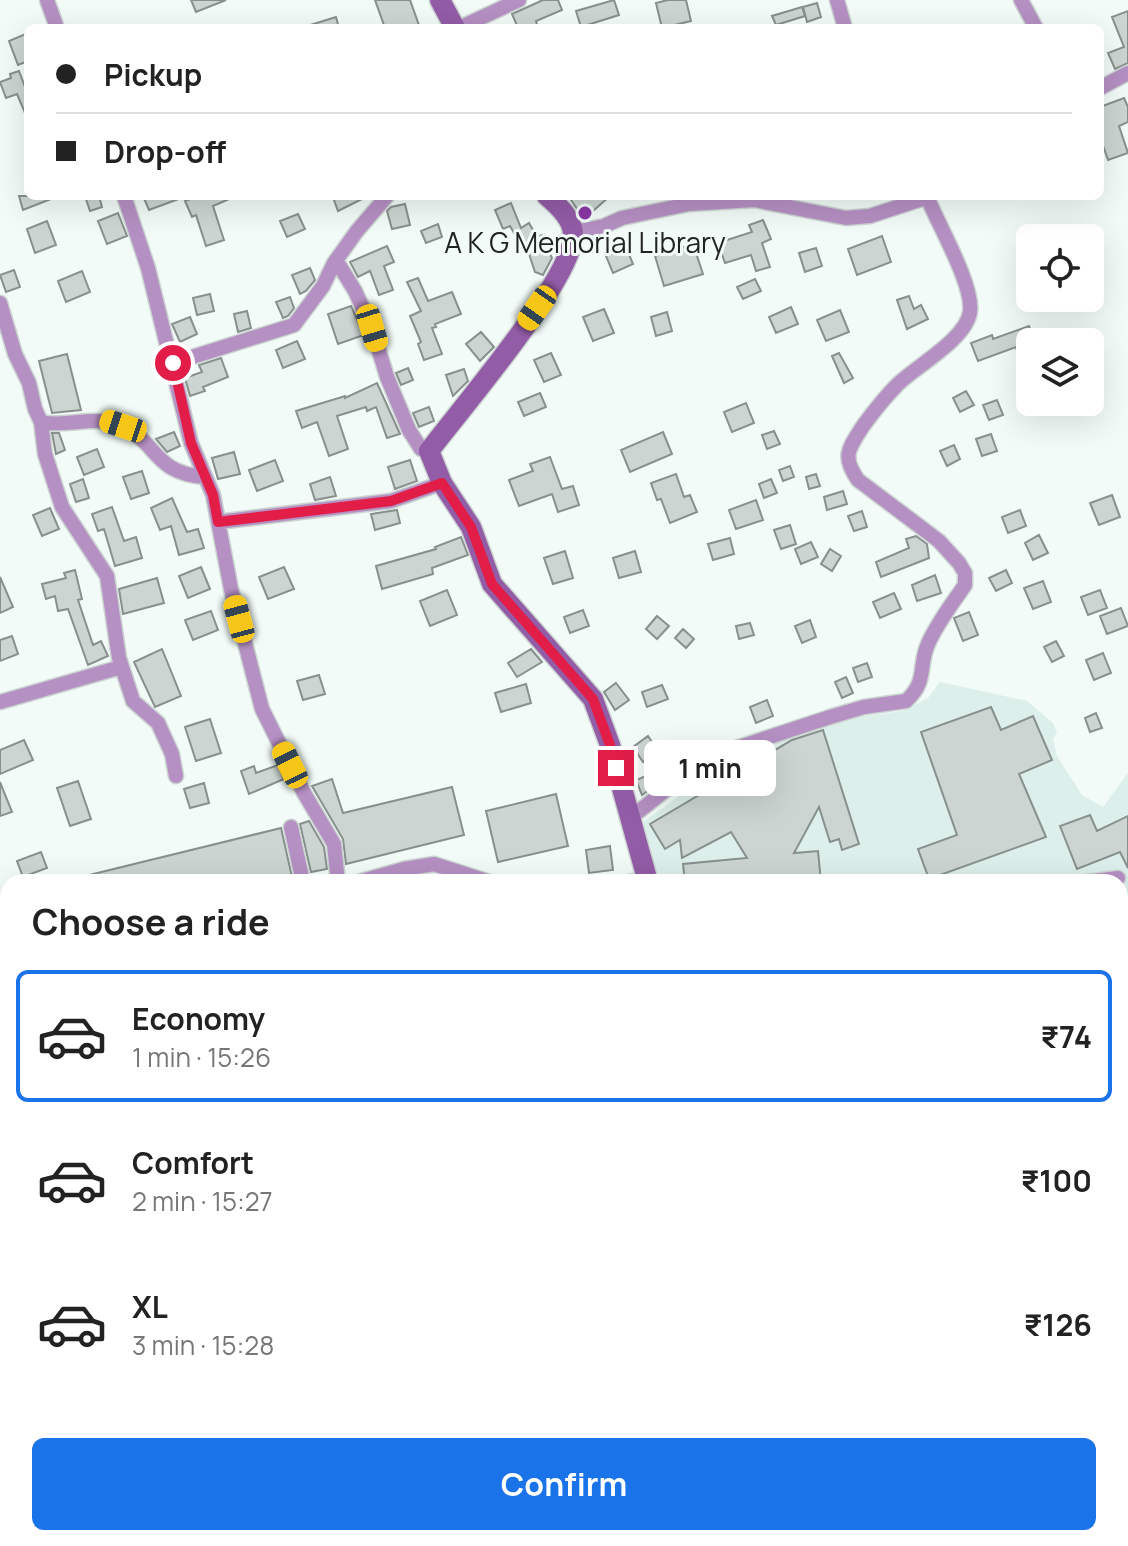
<!DOCTYPE html>
<meta charset="utf-8">
<style>
body{margin:0;font-family:Manrope,sans-serif;background:#f2f2f2;color:#222;height:100vh;display:flex;flex-direction:column;font-size:30px;white-space:nowrap}
*{box-sizing:border-box;margin:0}
p{font-size:26px;color:#767676}
.icon{flex:none;width:44px;height:44px;fill:none;stroke:currentColor;stroke-width:2;stroke-linecap:round;stroke-linejoin:round}
.map{position:relative;flex:1;overflow:hidden}
.panel{position:absolute;left:0px;top:874px;width:1128px;height:672px;display:flex;flex-direction:column;background:#fff;border-radius:24px 24px 0 0;box-shadow:0 8px 32px #0002}
.panel>*{flex:none}
.top-card{position:absolute;left:24px;top:24px;width:1080px;height:176px;border-radius:12px;box-shadow:0 8px 32px #0002;display:grid;align-content:center;height:176px;padding:0 32px;background:#fff}
.tools{position:absolute;left:1016px;top:224px;display:grid;gap:16px}
.tools a{display:grid;place-items:center;width:88px;height:88px;border-radius:12px;background:#fff;box-shadow:0 8px 32px #0002;font-size:40px}
.end{position:absolute;width:36px;height:36px;margin:-18px;border:10px solid #e11d48;background:#fff;box-shadow:0 0 0 4px #fff}
.from{border-radius:50%}
.bubble{position:absolute;height:56px;border-radius:12px;background:#fff;box-shadow:0 8px 32px #0002;font-size:26px;font-weight:700;line-height:56px;text-align:center}
.car{position:absolute;width:24px;height:48px;margin:-24px -12px;border-radius:10px;box-shadow:0 0 6px 2px #0007;background:linear-gradient(#f5c518 24%,#345 0 40%,#f5c518 0 76%,#345 0 86%,#f5c518 0)}
.top-card b{display:flex;align-items:center;gap:28px;height:76px;font-size:30px}
.top-card b+b{border-top:2px solid #e0e0e0}
.top-card i{width:20px;height:20px;background:#222}
ul{padding:0;list-style:none}
li{display:flex;align-items:center;gap:24px;height:132px;margin:0 16px 12px;padding:0 16px;border:4px solid transparent;border-radius:12px}
li div{flex:1}
li b{display:block;font-size:30px}
li em{font-style:normal;font-weight:700}
li.selected{border-color:#1a73e8}
li>.icon{width:72px;height:72px;stroke-width:1.5}
h2{padding:0 32px;font-size:36px;line-height:96px}
.action{display:flex;gap:16px;margin-top:auto;padding:16px 32px}
.action a{flex:1;height:92px;border-radius:12px;background:#1a73e8;color:#fff;font-size:32px;font-weight:700;line-height:92px;text-align:center}
.map>svg:first-child{display:block}
.built{fill:#ddefea}
.green{fill:#98ecd7}
.water{fill:#68f0d2}
.lines{fill:none;stroke-linecap:round;stroke-linejoin:round}
.ferry{stroke:#08473c;stroke-width:2;stroke-dasharray:10 8;stroke-linecap:butt}
.building{fill:#ccd5d2;stroke:#88908e;stroke-width:2}
.minor-casing{stroke:#ccd4d2;stroke-width:17}
.secondary-casing{stroke:#ccd4d2;stroke-width:23}
.path{stroke:#868c8a;stroke-width:2;stroke-dasharray:4 6;stroke-linecap:butt}
.minor{stroke:#b590c3;stroke-width:14}
.secondary{stroke:#935ca7;stroke-width:20}
.route{stroke:#e11d48;stroke-width:10}
.poi-dot{fill:#8a37a5;stroke:#f2fbf8;stroke-width:3}
.labels{text-anchor:middle;dominant-baseline:central;stroke-width:6;stroke-linejoin:round;paint-order:stroke}
.poi-label{font-size:28px;fill:#212423;stroke:#f2fbf8}
</style>
<div class="map">
<svg width="1128" height="1546" viewBox="0 0 1128 1546">
<rect width="100%" height="100%" fill="#f2fbf8"/>
<path class="built" d="M940,682L1027,701L1053,723L1057,732L1053,740L1057,756L1082,795L1103,807L1128,773V1063H1120V882H657L643,822L703,779L770,744L843,719L903,711L928,698Z
M8,1020V1083L0,1051V1025Z
M331,1538H677L671,1546H330Z"/>
<path class="green" d="M337,1538H486L484,1546H353L336,1542Z"/>
<path class="water" d="M1120,1187L1128,1193V1261L1120,1268Z
M1120,1358L1128,1363V1433L1120,1432Z"/>
<g class="lines">
<path class="ferry" d="M1120,1239L1128,1235
M1120,1396L1128,1397"/>
</g>
<path class="building" d="M191,0H226L196,12Z
M375,0H410L420,28H385Z
M543,0H558L562,10L536,21L538,28H518L512,14Z
M614,0L619,15L581,27L576,11Z
M668,0H686L691,21L662,28L656,3Z
M817,3L821,17L807,22L803,7Z
M802,7L805,16L776,25L772,16Z
M1128,11V63L1115,69L1108,53L1124,47L1112,17Z
M336,17L339,28H307V26Z
M28,33V61L18,65L9,41Z
M19,71L28,95V120L17,94L6,98L0,82L11,78L10,74Z
M1124,98L1128,107V122L1119,126L1128,153L1108,160L1100,137V107Z
M19,196H56V197L23,210Z
M85,196H99L102,207L90,211Z
M143,196H184V197L149,210Z
M198,196H236L213,206L224,240L206,246L196,215L192,217L185,201Z
M343,196H368L338,211L334,200Z
M576,196H610L584,219L571,200Z
M511,203L521,228L529,223L537,237L542,235L552,258L543,275L535,272L526,245L522,247L510,226L503,229L495,210Z
M405,204L410,225L392,229L387,211L391,207Z
M118,213L127,236L107,244L98,221Z
M298,214L305,229L287,237L280,221Z
M763,220L771,239L762,243L770,267L756,271L751,255L725,263L718,243L752,232L749,225Z
M47,221L56,245L35,253L27,229Z
M438,224L442,237L426,243L421,231Z
M882,236L891,262L857,275L848,249Z
M693,244L703,274L664,286L655,256Z
M387,246L394,262L384,266L393,290L379,295L370,271L358,277L350,262Z
M626,247L633,264L613,273L606,256Z
M816,248L822,266L805,272L799,253Z
M310,268L315,280L306,291L300,294L292,275Z
M14,270L20,287L6,292L0,275Z
M82,271L90,292L66,302L58,281Z
M418,278L428,301L452,292L461,314L435,324L436,327L432,328L442,354L424,360L418,344L421,342L410,316L421,311L407,282Z
M755,279L761,291L743,299L737,287Z
M210,294L214,311L197,315L193,298Z
M909,296L914,309L921,305L928,319L907,329L897,300Z
M290,297L294,308L288,316L283,318L276,302Z
M351,306L364,335L338,344L328,314Z
M791,307L798,324L776,333L769,317Z
M604,309L614,333L593,341L583,317Z
M840,310L849,332L826,341L817,320Z
M247,311L251,328L238,332L234,314Z
M667,312L672,331L656,336L651,317Z
M190,317L197,334L180,342L172,324Z
M1029,326L1035,342H1030V346L1017,351L1016,347L978,361L971,343L992,335L993,339Z
M481,332L494,347L480,361L466,344Z
M297,341L305,359L283,368L276,350Z
M551,353L561,375L544,382L534,360Z
M839,353L853,378L844,383L832,356Z
M67,354L81,410L52,413L39,361Z
M221,358L228,377L203,387L205,391L190,396L185,378L202,372L199,365Z
M408,368L413,380L401,385L396,373Z
M464,369L468,381L453,396L446,375Z
M377,383L400,434L387,438L376,407L367,411L366,407L337,416L348,449L329,456L317,422L302,428L296,411L345,396V398Z
M966,391L974,405L960,412L953,398Z
M540,393L546,407L524,416L518,402Z
M997,400L1003,415L989,420L983,405Z
M746,403L754,423L732,432L724,412Z
M429,407L434,421L419,427L413,413Z
M774,431L780,444L767,449L762,435Z
M174,432L180,446L167,452L156,439Z
M663,432L672,454L630,472L621,450Z
M52,433H59L65,450L56,454Z
M991,434L997,451L982,456L976,439Z
M954,445L960,459L947,466L940,451Z
M97,449L104,467L84,475L77,457Z
M234,452L240,474L218,479L212,458Z
M550,457L562,489L573,486L579,505L558,512L552,494L519,506L509,480L533,471L530,464Z
M275,460L283,481L257,491L249,470Z
M410,460L417,481L395,489L388,467Z
M790,466L794,477L783,481L779,470Z
M142,471L149,493L131,499L123,477Z
M676,474L684,497L690,495L697,512L670,523L661,499L657,500L651,483Z
M816,474L820,486L809,489L806,477Z
M330,477L336,496L315,500L310,484Z
M83,479L89,498L76,502L70,484Z
M771,479L777,493L764,498L759,484Z
M843,491L847,504L827,510L824,497Z
M1112,495L1120,517L1099,525L1090,503Z
M172,498L187,532L198,529L204,548L179,555L171,526L160,530L151,508Z
M756,500L763,520L736,529L729,510Z
M112,507L124,541L136,537L142,558L115,566L104,529L98,531L92,514Z
M50,508L59,529L42,536L33,515Z
M397,510L400,523L375,530L371,514Z
M1020,510L1026,526L1008,533L1002,517Z
M862,511L867,527L854,531L848,516Z
M790,525L796,544L781,549L774,530Z
M1039,535L1048,553L1033,560L1025,543Z
M916,536L927,544L929,558L881,577L876,562L909,548L906,539Z
M461,537L468,555L432,568L433,574L382,589L376,566L436,549L435,547Z
M730,538L734,554L713,560L708,544Z
M811,542L818,557L801,564L795,549Z
M830,549L841,556L832,571L821,564Z
M565,551L573,578L553,584L544,558Z
M635,551L641,572L619,578L613,558Z
M201,567L210,589L188,598L179,576Z
M284,567L294,589L268,599L259,577Z
M75,570L82,599L78,600L93,645L101,641L108,656L88,665L68,609L58,611L55,596L46,599L42,584L66,578L64,573Z
M1006,570L1012,583L996,591L989,578Z
M935,575L941,593L917,601L912,585Z
M0,577L13,607L0,613Z
M157,578L164,603L123,614L119,589Z
M1043,581L1051,602L1033,609L1024,588Z
M447,590L457,615L430,626L420,601Z
M1100,590L1107,608L1088,615L1081,597Z
M894,593L901,609L880,618L873,602Z
M1121,608L1128,626L1107,634L1100,616Z
M583,610L589,626L570,633L564,617Z
M211,611L218,630L193,640L185,620Z
M969,612L978,635L963,641L954,618Z
M657,616L669,626L657,639L646,629Z
M810,620L816,637L802,643L795,626Z
M750,623L754,635L739,639L736,626Z
M683,629L694,639L686,648L675,638Z
M12,636L18,654L0,661V640Z
M1056,641L1064,656L1052,662L1044,647Z
M162,649L181,696L155,707L134,662Z
M531,649L542,662L517,677L508,663Z
M1103,653L1111,673L1094,680L1086,660Z
M867,663L872,677L858,682L853,668Z
M319,675L325,694L303,700L297,681Z
M846,677L853,693L842,698L835,682Z
M616,683L629,700L615,710L604,692Z
M526,684L531,703L501,712L495,693Z
M662,685L668,699L647,707L642,692Z
M767,700L773,716L756,723L750,707Z
M991,707L1001,730L1033,716L1052,760L1019,774L1046,837L929,879L918,849L957,835L921,732Z
M1096,713L1102,728L1090,732L1085,718Z
M210,719L221,753L196,761L185,727Z
M823,730L859,844L842,850L839,839L830,842L819,807L794,853L818,851L821,882H685L683,864L747,858L731,832L682,858L680,840L665,849L650,824L792,740Z
M648,736L658,751L643,762L633,747Z
M24,740L33,760L0,774V750Z
M278,765L284,779L249,794L241,771L254,766L256,773Z
M651,774L656,785L642,795L636,780Z
M332,779L343,813L452,787L464,835L346,864L343,839L312,786Z
M78,781L91,819L70,826L57,788Z
M0,782L12,812L0,816Z
M204,783L209,803L190,808L184,789Z
M556,794L568,846L498,862L486,811Z
M1090,815L1097,831L1128,816V868L1120,852L1077,869L1060,826Z
M309,821L324,847L327,869L311,872L300,824Z
M281,828L292,877L272,882H78L77,878Z
M610,846L613,870L589,873L586,850Z
M41,852L47,868L23,877L17,861Z"/>
<g class="lines">
<g class="minor-casing">
<path id="minor" d="M47,0L57,28
M837,0L845,28
M1021,0L1036,28
M459,28L519,0
M1100,88L1128,73
M124,196L148,268L191,443L213,495L231,589L262,709L304,793L334,844L338,882
M573,232L604,226L622,218L689,204L754,200L846,218L870,216L931,196
M336,260L355,291L372,328L387,377L409,430L421,449L429,451
M0,303L15,354L29,383L35,409L41,422C68,428 93,414 121,426C159,442 152,473 205,477
M173,363L294,325L323,286L334,263L357,231L387,196
M41,422L45,454L62,507L107,576L119,658L133,701L158,723L172,754L176,776
M218,522L391,501L442,483
M0,702L121,667
M629,819L706,758L830,717L864,707L906,701C928,681 918,666 928,644C937,623 952,604 965,585V573L959,563L939,541L858,480C841,456 849,448 863,426C874,411 885,397 898,384C918,365 966,339 970,312C974,286 939,226 928,199
M291,827L303,882
M358,882L404,869L434,864L490,882
M629,882L647,879
M1086,882L1118,878
M0,1002L8,995
M1120,1070L1128,1069
M0,1455L8,1472
M0,1503L8,1499
M320,1546L323,1538
M680,1546L687,1538"/>
</g>
<g class="secondary-casing">
<path id="secondary" d="M440,0L455,28
M547,196C559,206 574,220 573,236C571,281 460,410 429,451L442,483L471,527L492,584L593,699L610,745L648,882
M856,1538L861,1546"/>
</g>
<path class="path" d="M295,1538L305,1542"/>
<use href="#minor" class="minor"/>
<use href="#secondary" class="secondary"/>
</g>
<g class="lines">
<path class="route" d="M173,363L191,443L213,495L218,522L391,501L442,483L471,527L492,584L593,699L610,745L616,768"/>
</g>
<circle class="poi-dot" cx="585" cy="213" r="8"/>
<g class="labels">
<g class="poi-label">
<text x="585" y="242">A K G Memorial Library</text>
</g>
</g>
</svg>
<div class="tools">
<a><svg class="icon" aria-label="locate" viewBox="0 0 24 24"><circle cx="12" cy="12" r="6"/><path d="M12 2v4M12 18v4M2 12h4M18 12h4"/></svg></a>
<a><svg class="icon" aria-label="layers" viewBox="0 0 24 24"><path d="M12 4l9 5-9 5-9-5zM3 14l9 5 9-5"/></svg></a>
</div>
<i class="end from" style="left:173px;top:363px"></i>
<i class="end" style="left:616px;top:768px"></i>
<div class="bubble" style="left:644px;top:740px;width:132px">1 min</div>
<i class="car" style="left:537px;top:308px;rotate:215deg"></i>
<i class="car" style="left:372px;top:328px;rotate:163deg"></i>
<i class="car" style="left:123px;top:426px;rotate:288deg"></i>
<i class="car" style="left:239px;top:619px;rotate:345deg"></i>
<i class="car" style="left:290px;top:765px;rotate:334deg"></i>
<div class="top-card">
<b><i class="from"></i>Pickup</b>
<b><i></i>Drop-off</b>
</div>
<section class="panel">
<h2>Choose a ride</h2>
<ul>
<li class="selected"><svg class="icon" aria-label="car" viewBox="0 0 24 24"><path d="M5 17H2v-5l4-1 3-4h7l3 4 3 1v5h-3M9 17h6M6 11h13"/><circle cx="7" cy="17" r="2"/><circle cx="17" cy="17" r="2"/></svg><div><b>Economy</b><p>1 min · 15:26</p></div><em>₹74</em></li>
<li><svg class="icon" aria-label="car" viewBox="0 0 24 24"><path d="M5 17H2v-5l4-1 3-4h7l3 4 3 1v5h-3M9 17h6M6 11h13"/><circle cx="7" cy="17" r="2"/><circle cx="17" cy="17" r="2"/></svg><div><b>Comfort</b><p>2 min · 15:27</p></div><em>₹100</em></li>
<li><svg class="icon" aria-label="car" viewBox="0 0 24 24"><path d="M5 17H2v-5l4-1 3-4h7l3 4 3 1v5h-3M9 17h6M6 11h13"/><circle cx="7" cy="17" r="2"/><circle cx="17" cy="17" r="2"/></svg><div><b>XL</b><p>3 min · 15:28</p></div><em>₹126</em></li>
</ul>
<div class="action"><a>Confirm</a></div>
</section>
</div>
